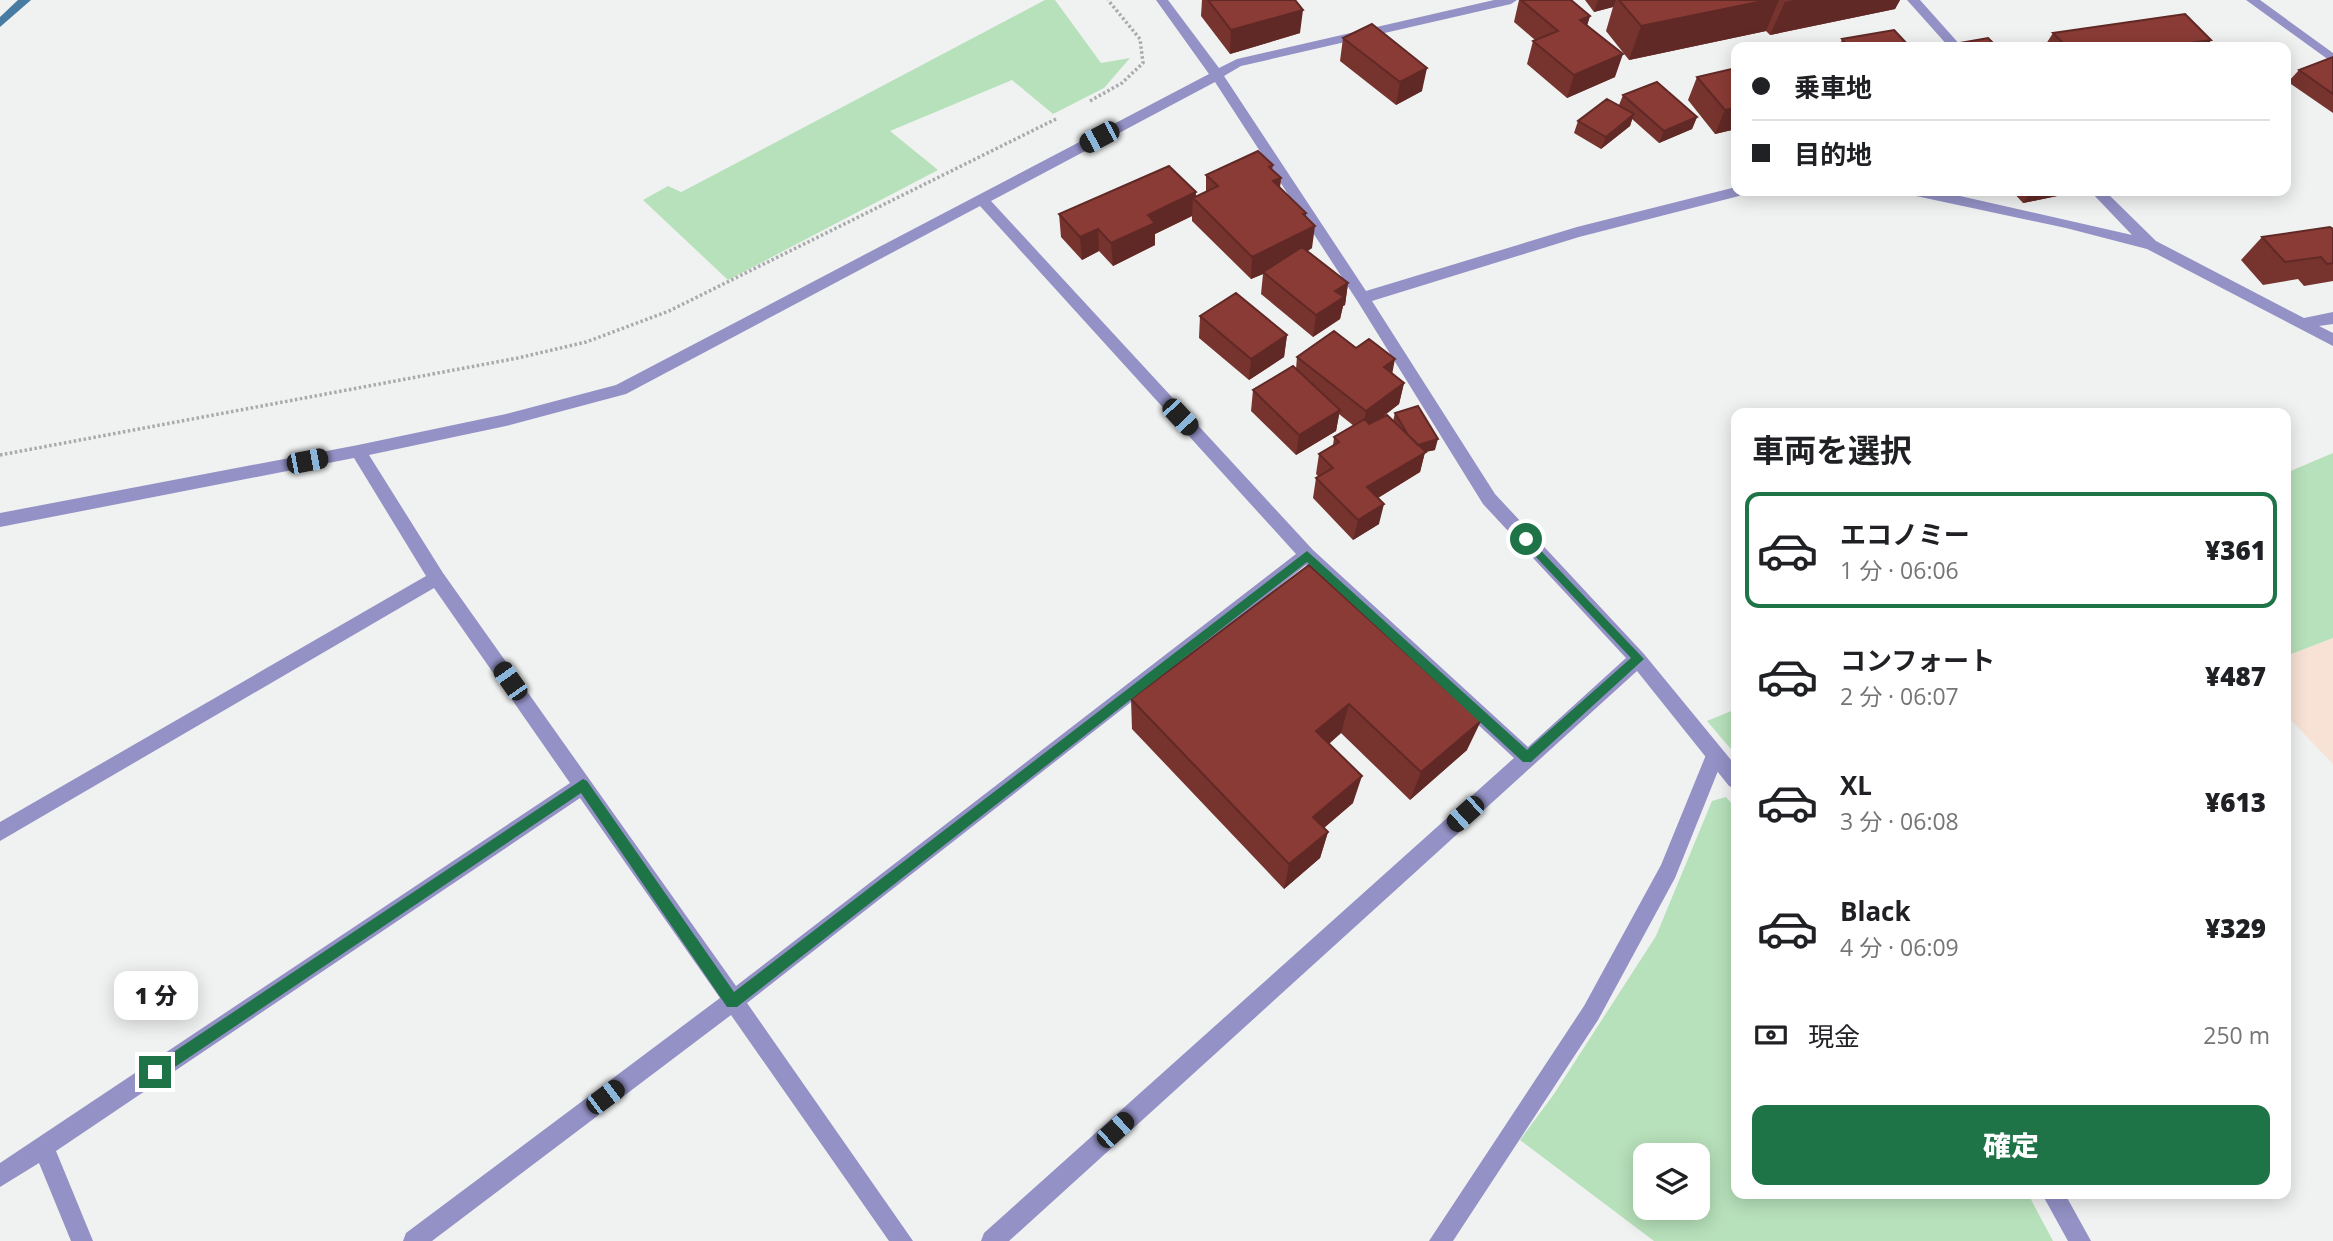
<!DOCTYPE html>
<html lang="ja">
<meta charset="utf-8">
<style>
body{margin:0;font-family:"Open Sans","Noto Sans JP",sans-serif;background:#f2f2f2;color:#202124;height:100vh;display:flex;flex-direction:column;font-size:26px;white-space:nowrap}
*{box-sizing:border-box;margin:0}
p{font-size:23px;color:#757577}
.icon{flex:none;width:38px;height:38px;fill:none;stroke:currentColor;stroke-width:2;stroke-linecap:round;stroke-linejoin:round}
.map{position:relative;flex:1;overflow:hidden}
.details{position:absolute;left:1731px;top:408px;width:560px;height:791px;display:flex;flex-direction:column;background:#fff;border-radius:14px;box-shadow:0 4px 18px #0003}
.details>*{flex:none}
.guide{position:absolute;left:1731px;top:42px;width:560px;height:154px;border-radius:14px;box-shadow:0 4px 18px #0003;display:grid;align-content:center;height:154px;padding:0 21px;background:#fff}
.tools{position:absolute;left:1633px;top:1143px;display:grid;gap:14px}
.tools a{display:grid;place-items:center;width:77px;height:77px;border-radius:14px;background:#fff;box-shadow:0 4px 18px #0003;font-size:35px}
.end{position:absolute;width:32px;height:32px;margin:-16px;border:9px solid #1f7447;background:#fff;box-shadow:0 0 0 4px #fff}
.from{border-radius:50%}
.bubble{position:absolute;height:49px;border-radius:14px;background:#fff;box-shadow:0 4px 18px #0003;font-size:23px;font-weight:800;line-height:49px;text-align:center}
.car{position:absolute;width:21px;height:42px;margin:-21px -10px;border-radius:9px;box-shadow:0 0 5px 2px #0007;background:linear-gradient(#222 24%,#8ab4d8 0 40%,#222 0 76%,#8ab4d8 0 86%,#222 0)}
.guide b{display:flex;align-items:center;gap:24px;height:66px;font-size:26px}
.guide b+b{border-top:2px solid #e0e0e0}
.guide i{width:18px;height:18px;background:#202124}
ul{padding:0;list-style:none}
li{display:flex;align-items:center;gap:21px;height:116px;margin:0 14px 10px;padding:0 7px;border:4px solid transparent;border-radius:14px}
li div{flex:1}
li b{display:block;font-size:26px}
li em{font-style:normal;font-weight:800}
li.on{border-color:#1f7447}
li>.icon{width:63px;height:63px;stroke-width:1.5}
h2{padding:0 21px;font-size:32px;line-height:84px}
.pay{display:flex;align-items:center;gap:18px;height:77px;padding:0 21px;font-size:26px}
.pay p{margin-inline-start:auto}
.cta{display:flex;gap:14px;margin-top:auto;padding:14px 21px}
.cta a{flex:1;height:80px;border-radius:14px;background:#1f7447;color:#fff;font-size:28px;font-weight:800;line-height:80px;text-align:center}
.map>svg:first-child{display:block}
.industrial{fill:#f8e2d5}
.green{fill:#b7e1ba;fill-rule:evenodd}
.lines{fill:none;stroke-linecap:round;stroke-linejoin:round}
.stream{fill:#477ba2;fill-rule:evenodd}
.path{stroke:#a9aaaa;stroke-width:3.5;stroke-dasharray:2.5 2.5;stroke-linecap:butt}
.lane{fill:#9391c5;fill-rule:evenodd}
.street{fill:#9391c5;fill-rule:evenodd}
.wall{fill:#77332e}
.shaded-wall{fill:#612926}
.building{fill:#8a3b36;stroke:#612926;stroke-width:2}
.route{fill:#1f7447}
</style>
<div class="map">
<svg width="2333" height="1241" viewBox="0 0 2333 1241">
<rect width="100%" height="100%" fill="#f0f1f1"/>
<path class="industrial" d="M2333,638V764L2286,715V656Z"/>
<path class="green" d="M1045,0H1055L1101,63L1130,58L1104,88L1053,114L1012,80L890,131L938,170L728,280L643,200L668,186L681,192L689,188Z
M2333,453V638L2286,656V473Z
M1736,709V755L1707,721Z
M1726,797L1736,809V1194H2028L2053,1241H1654L1520,1140L1554,1094L1656,936L1712,801ZM1645,1155H1698V1208H1645Z"/>
<g class="lines">
<path class="stream" d="M18,0H31L0,27V17Z"/>
<path class="path" d="M1090,101L1122,83L1143,63L1140,39L1108,0
M0,455L518,358L586,342L669,311L1058,118"/>
<path class="lane" d="M1715,748L1722,750L1724,756L1675,878L1598,1020L1453,1241H1429L1584,1006L1661,865L1708,750Z"/>
<path class="street" d="M1156,0H1168L1219,68L1237,59L1494,0H1517L1511,4L1241,66L1224,76L1366,291L1577,227L1736,187V191H1746L1739,196L1579,237L1372,301L1495,494L1644,654L1736,766V789L1729,786L1637,671L1009,1241H981L984,1233L1514,758L1306,565L747,1003L913,1241H889L731,1015L432,1241H403L406,1233L720,998L580,798L56,1151L93,1241H71L39,1163L0,1187V1163L570,783L434,588L0,841V822L426,576L354,458L0,527V513L358,445L506,414L616,385L1209,74ZM1215,82L1358,302L1483,504L1626,658L1528,747L1313,550L991,201ZM980,206L1296,554L736,986L443,573L369,455L506,426L626,394Z
M1907,0H1920L1962,47H1949Z
M2246,0H2260L2333,53V63Z
M1909,191H1938L2132,235L2090,191H2105L2156,241L2304,318L2333,312V324L2319,326L2333,333V346L2147,249L2066,228L1916,196Z
M2042,1194H2065L2091,1241H2068Z"/>
</g>
<path class="wall" d="M1202,0H1295L1300,33L1230,54L1201,16Z
M1519,0H1571L1590,16L1587,25L1615,77L1567,98L1527,64L1533,41L1535,40L1514,22Z
M1585,0H1900L1895,9L1770,35L1766,31L1629,60L1606,31L1613,7L1594,12Z
M2053,33L2211,40L2206,47H2044Z
M1343,38L1422,91L1396,105L1340,61Z
M1842,39L1910,47H1839Z
M2333,57V113L2288,82L2299,70Z
M1736,67V129L1715,134L1688,100L1697,77L1735,68Z
M1623,95L1697,117L1692,129L1659,143L1632,119L1630,126L1601,149L1574,133L1578,121L1619,105Z
M1273,165L1272,170L1281,178L1280,188L1306,213V217L1312,248L1308,251L1348,283L1345,305L1343,306L1340,319L1313,337L1261,294L1263,274L1251,279L1192,221V216L1155,234V245L1113,266L1099,251L1082,260L1061,237L1059,214L1196,192V197L1206,192V175Z
M2012,191H2081L2023,203Z
M2333,229V281L2304,286L2298,279L2263,285L2241,260L2262,237Z
M1200,316L1287,335L1284,357L1249,380L1199,338Z
M1297,357L1392,374L1404,383L1399,404L1380,419L1393,421L1395,413L1435,450L1425,452L1420,472L1378,498L1379,524L1353,540L1313,498L1316,478L1319,477L1316,474L1319,454L1333,446L1334,437L1354,426L1339,414L1336,431L1296,455L1251,411L1253,390L1296,369Z
M1309,565L1467,750L1410,800L1341,733L1329,744L1353,803L1324,828L1328,832L1320,858L1284,889L1132,729L1131,699Z"/>
<path class="shaded-wall" d="M1598,0H1616L1613,7L1594,12Z
M1768,0H1779L1766,31L1629,60L1641,26Z
M1794,0H1900L1895,9L1770,35L1785,2Z
M1303,10L1300,33L1230,54L1231,30Z
M1590,16L1583,39L1580,20Z
M2211,40L2206,47H2163Z
M1623,54L1615,77L1567,98L1574,75Z
M1427,68L1422,91L1396,105L1400,82Z
M1736,108V129L1715,134L1725,110Z
M1634,114L1630,126L1601,149L1606,137Z
M1697,117L1692,129L1659,143L1664,131Z
M1281,178L1278,200L1273,181Z
M2032,191H2081L2023,203Z
M1196,192L1195,201L1193,198L1192,216L1155,234V245L1113,266L1111,243L1148,215Z
M1306,213L1304,231L1315,226L1312,248L1264,273L1263,272V274L1251,279L1252,257L1303,214Z
M1098,229L1099,251L1082,260L1080,237Z
M1348,283L1345,305L1343,306L1340,319L1313,337L1316,315L1335,291Z
M1287,335L1284,357L1249,380L1251,359Z
M1395,359L1391,380L1384,367Z
M1404,383L1399,404L1362,432L1366,411Z
M1340,410L1336,431L1296,455L1299,435Z
M1438,439L1435,450L1425,452L1420,472L1363,507L1367,487L1415,446Z
M1384,504L1379,524L1353,540L1358,520Z
M1349,704L1341,733L1309,760L1316,731Z
M1481,721L1467,750L1410,800L1421,772Z
M1362,776L1353,803L1306,843L1313,817Z
M1328,832L1320,858L1284,889L1289,864Z"/>
<path class="building" d="M1208,0H1295L1303,10L1231,30Z
M1521,0H1571L1590,16L1580,20L1623,54L1574,75L1533,41L1558,31Z
M1619,0H1768L1641,26Z
M2185,14L2211,40L2163,47H2067L2053,33Z
M1372,24L1427,68L1400,82L1343,38Z
M1894,30L1910,47H1849L1842,39Z
M1988,38L1997,47H1937Z
M2333,57V94L2299,70Z
M1736,68V108L1725,110L1697,77Z
M1657,82L1697,117L1664,131L1623,95Z
M1607,99L1634,114L1606,137L1578,121Z
M1258,151L1273,165L1269,167L1281,178L1273,181L1306,213L1303,214L1315,226L1252,257L1193,198L1218,186L1206,175Z
M1169,166L1196,192L1148,215L1155,223L1111,243L1098,229L1080,237L1059,214Z
M2330,227L2333,229V263L2327,264L2321,257L2285,262L2262,237Z
M1302,247L1348,283L1335,291L1344,297L1316,315L1263,272Z
M1236,293L1287,335L1251,359L1200,316Z
M1334,331L1356,348L1369,339L1395,359L1384,367L1404,383L1366,411L1297,357Z
M1293,366L1340,410L1299,435L1253,390Z
M1418,406L1438,439L1418,445L1408,435L1395,413Z
M1387,415L1426,452L1367,487L1384,504L1358,520L1316,478L1333,468L1319,454L1339,442L1334,437L1365,419L1369,424Z
M1309,565L1481,721L1421,772L1349,704L1316,731L1362,776L1313,817L1328,832L1289,864L1131,699Z"/>
<path class="route" d="M1526,535L1644,659L1531,762H1523L1307,562L737,1007H727L581,793L160,1077H151L149,1072L151,1067L583,779L587,781L734,992L1307,551L1527,750L1631,658L1522,542L1521,539Z"/>
</svg>
<div class="tools">
<a><svg class="icon" aria-label="layers" viewBox="0 0 24 24"><path d="M12 4l9 5-9 5-9-5zM3 14l9 5 9-5"/></svg></a>
</div>
<i class="end from" style="left:1526px;top:539px"></i>
<i class="end" style="left:155px;top:1072px"></i>
<div class="bubble" style="left:114px;top:971px;width:84px">1 分</div>
<i class="car" style="left:1099px;top:137px;rotate:242deg"></i>
<i class="car" style="left:1180px;top:417px;rotate:137deg"></i>
<i class="car" style="left:307px;top:461px;rotate:79deg"></i>
<i class="car" style="left:510px;top:681px;rotate:325deg"></i>
<i class="car" style="left:1465px;top:814px;rotate:228deg"></i>
<i class="car" style="left:605px;top:1097px;rotate:53deg"></i>
<i class="car" style="left:1115px;top:1130px;rotate:48deg"></i>
<div class="guide">
<b><i class="from"></i>乗車地</b>
<b><i></i>目的地</b>
</div>
<section class="details">
<h2>車両を選択</h2>
<ul>
<li class="on"><svg class="icon" aria-label="car" viewBox="0 0 24 24"><path d="M5 17H2v-5l4-1 3-4h7l3 4 3 1v5h-3M9 17h6M6 11h13"/><circle cx="7" cy="17" r="2"/><circle cx="17" cy="17" r="2"/></svg><div><b>エコノミー</b><p>1 分 · 06:06</p></div><em>¥361</em></li>
<li><svg class="icon" aria-label="car" viewBox="0 0 24 24"><path d="M5 17H2v-5l4-1 3-4h7l3 4 3 1v5h-3M9 17h6M6 11h13"/><circle cx="7" cy="17" r="2"/><circle cx="17" cy="17" r="2"/></svg><div><b>コンフォート</b><p>2 分 · 06:07</p></div><em>¥487</em></li>
<li><svg class="icon" aria-label="car" viewBox="0 0 24 24"><path d="M5 17H2v-5l4-1 3-4h7l3 4 3 1v5h-3M9 17h6M6 11h13"/><circle cx="7" cy="17" r="2"/><circle cx="17" cy="17" r="2"/></svg><div><b>XL</b><p>3 分 · 06:08</p></div><em>¥613</em></li>
<li><svg class="icon" aria-label="car" viewBox="0 0 24 24"><path d="M5 17H2v-5l4-1 3-4h7l3 4 3 1v5h-3M9 17h6M6 11h13"/><circle cx="7" cy="17" r="2"/><circle cx="17" cy="17" r="2"/></svg><div><b>Black</b><p>4 分 · 06:09</p></div><em>¥329</em></li>
</ul>
<div class="pay"><svg class="icon" aria-label="cash" viewBox="0 0 24 24"><path d="M3 7h18v10H3z"/><circle cx="12" cy="12" r="2"/></svg>現金<p>250 m</p></div>
<div class="cta"><a>確定</a></div>
</section>
</div>
